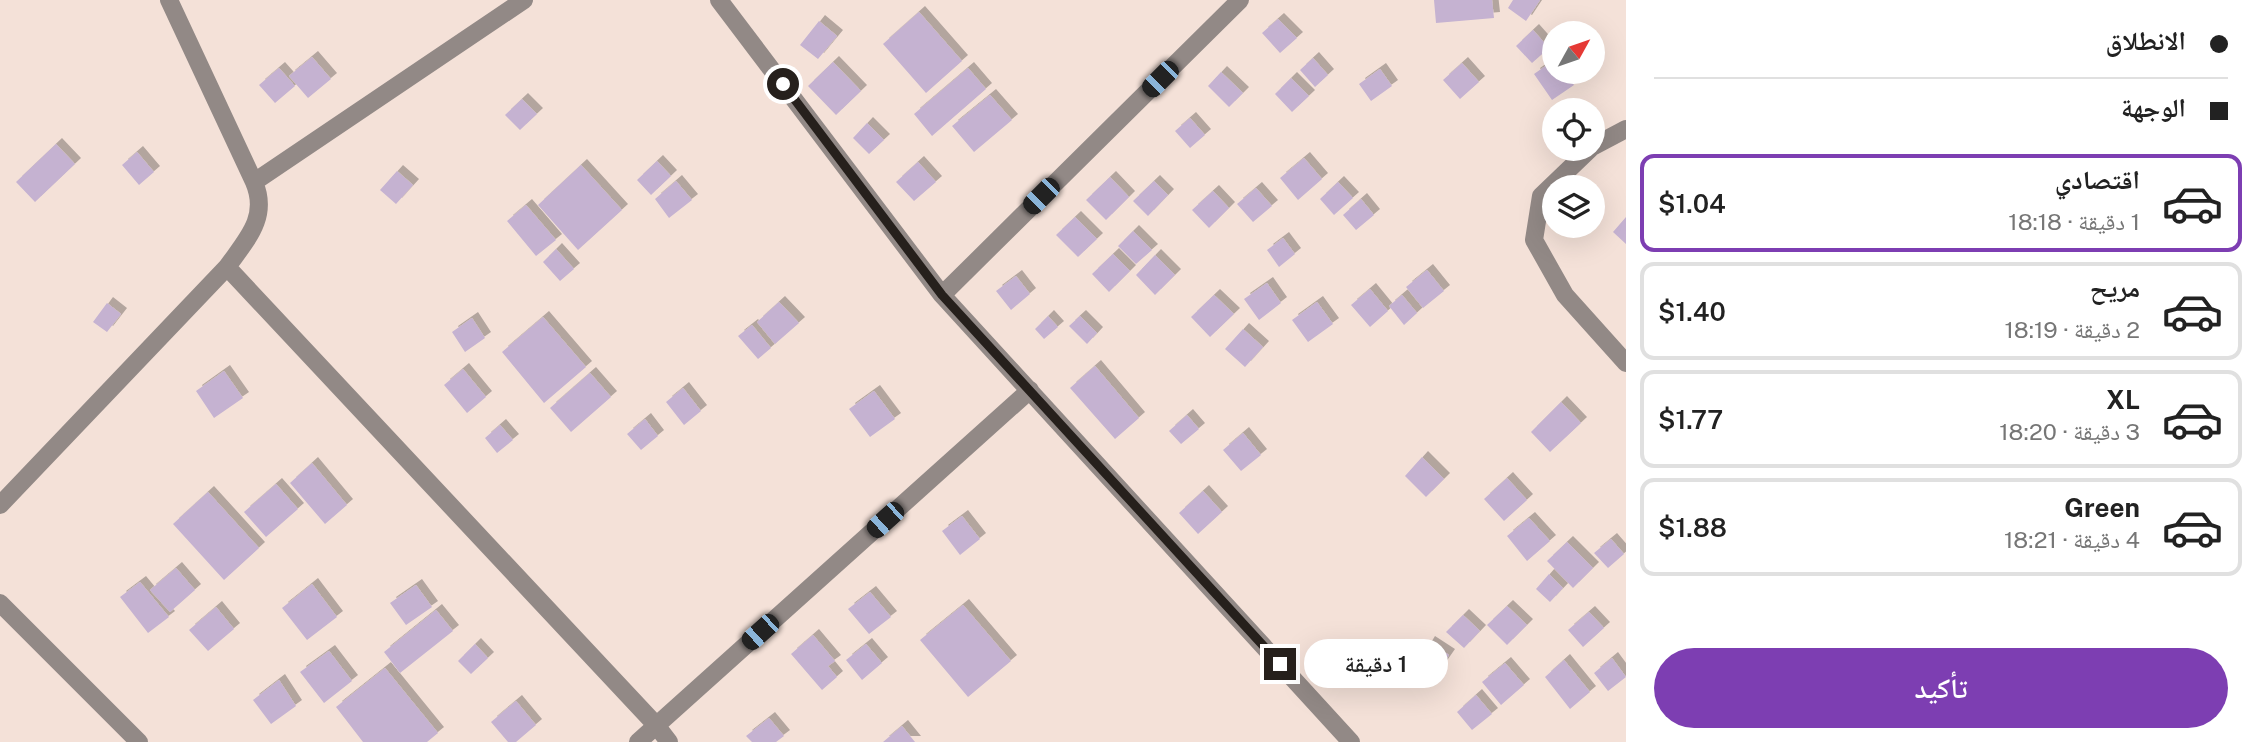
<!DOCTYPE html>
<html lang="ar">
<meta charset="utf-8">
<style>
body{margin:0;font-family:"Public Sans","Noto Naskh Arabic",sans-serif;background:#f2f2f2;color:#222;direction:rtl;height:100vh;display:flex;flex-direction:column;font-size:26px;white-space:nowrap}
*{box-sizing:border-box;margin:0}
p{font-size:23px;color:#767676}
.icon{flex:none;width:38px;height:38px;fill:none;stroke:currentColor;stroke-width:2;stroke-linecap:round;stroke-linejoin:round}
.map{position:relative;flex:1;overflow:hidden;direction:ltr}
.drawer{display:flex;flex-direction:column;background:#fff;width:630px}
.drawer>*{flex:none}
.top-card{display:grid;align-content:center;height:154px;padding:0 28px;background:#fff}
.needle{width:46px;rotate:50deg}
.fabs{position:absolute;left:1542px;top:21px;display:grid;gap:14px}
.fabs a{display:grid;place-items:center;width:63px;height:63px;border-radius:50%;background:#fff;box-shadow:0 7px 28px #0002;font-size:35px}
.end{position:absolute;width:32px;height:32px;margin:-16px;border:9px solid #26201c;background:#fff;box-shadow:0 0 0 4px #fff}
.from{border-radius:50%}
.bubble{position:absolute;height:49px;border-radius:24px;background:#fff;box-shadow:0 7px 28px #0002;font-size:23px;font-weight:600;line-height:49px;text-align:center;direction:rtl}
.car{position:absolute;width:21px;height:42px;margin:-21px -10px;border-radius:9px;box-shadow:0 0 5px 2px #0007;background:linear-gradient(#222 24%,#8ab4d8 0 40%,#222 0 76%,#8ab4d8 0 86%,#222 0)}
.top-card b{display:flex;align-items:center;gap:24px;height:66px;font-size:26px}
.top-card b+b{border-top:2px solid #e0e0e0}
.top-card i{width:18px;height:18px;background:#222}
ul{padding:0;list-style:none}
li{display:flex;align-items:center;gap:21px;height:98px;margin:0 14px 10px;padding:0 14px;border:4px solid #e0e0e0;border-radius:14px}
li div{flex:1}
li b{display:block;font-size:26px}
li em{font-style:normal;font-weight:600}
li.selected{border-color:#7d3eb2}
li>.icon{width:63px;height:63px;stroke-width:1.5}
.cta{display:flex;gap:14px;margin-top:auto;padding:14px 28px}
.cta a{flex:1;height:80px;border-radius:42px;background:#7d3eb2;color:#fff;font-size:28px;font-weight:600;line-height:80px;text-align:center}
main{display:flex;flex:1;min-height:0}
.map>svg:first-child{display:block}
.building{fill:#c5b2d1;filter:url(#shadow)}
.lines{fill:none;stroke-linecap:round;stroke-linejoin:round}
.minor{stroke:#928986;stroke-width:18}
.route{stroke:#26201c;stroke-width:9}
</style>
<main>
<section class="drawer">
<div class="top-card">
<b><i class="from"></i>الانطلاق</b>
<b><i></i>الوجهة</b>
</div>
<ul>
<li class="selected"><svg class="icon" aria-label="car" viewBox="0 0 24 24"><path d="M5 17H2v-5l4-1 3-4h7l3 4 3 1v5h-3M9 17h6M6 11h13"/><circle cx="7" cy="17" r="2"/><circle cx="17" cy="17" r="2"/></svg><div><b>اقتصادي</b><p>1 دقيقة · 18:18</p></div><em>$1.04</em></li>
<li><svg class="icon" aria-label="car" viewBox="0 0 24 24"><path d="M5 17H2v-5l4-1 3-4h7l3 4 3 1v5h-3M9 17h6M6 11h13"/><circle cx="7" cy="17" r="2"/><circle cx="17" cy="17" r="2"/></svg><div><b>مريح</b><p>2 دقيقة · 18:19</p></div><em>$1.40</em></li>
<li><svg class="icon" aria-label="car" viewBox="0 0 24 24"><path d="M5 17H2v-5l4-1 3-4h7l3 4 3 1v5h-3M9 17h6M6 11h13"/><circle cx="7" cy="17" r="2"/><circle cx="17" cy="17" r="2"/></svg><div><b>XL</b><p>3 دقيقة · 18:20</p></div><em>$1.77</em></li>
<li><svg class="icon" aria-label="car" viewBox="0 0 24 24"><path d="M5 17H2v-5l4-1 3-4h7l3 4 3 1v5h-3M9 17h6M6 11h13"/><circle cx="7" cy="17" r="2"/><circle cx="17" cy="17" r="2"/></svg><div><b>Green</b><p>4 دقيقة · 18:21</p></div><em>$1.88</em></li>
</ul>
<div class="cta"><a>تأكيد</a></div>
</section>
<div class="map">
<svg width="1626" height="742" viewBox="0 0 1626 742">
<defs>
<filter id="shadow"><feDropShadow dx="6" dy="-6" stdDeviation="0" flood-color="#0004"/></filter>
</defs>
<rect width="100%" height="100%" fill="#f4e1d8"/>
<path class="building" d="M1434,0H1492L1494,18L1436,23Z
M1513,0H1540L1526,21L1508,8Z
M919,12L962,61L926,93L883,44Z
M1278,19L1297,38L1280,53L1262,33Z
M819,21L837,36L818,59L800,45Z
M1533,30L1549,48L1532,63L1516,46Z
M312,57L331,79L308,98L289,76Z
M1313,58L1328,75L1315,87L1300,70Z
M1554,60V72H1565L1574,85L1552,100L1534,74Z
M833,62L861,91L836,115L808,86Z
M1462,63L1479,82L1460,99L1443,80Z
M279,68L295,86L275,103L259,85Z
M968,68L986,89L932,136L914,114Z
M1380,69L1392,86L1371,101L1359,84Z
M1221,72L1243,93L1229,107L1208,86Z
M1291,78L1309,96L1292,112L1275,94Z
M990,95L1012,120L974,152L952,126Z
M522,99L537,114L520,130L505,115Z
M1190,118L1205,135L1190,148L1175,131Z
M867,123L884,140L869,154L853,138Z
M56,144L75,164L35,202L16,182Z
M137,152L154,172L139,185L122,165Z
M1304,158L1322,179L1298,200L1280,178Z
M657,161L671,176L651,195L637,180Z
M918,162L936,182L914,201L896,182Z
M581,165L622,210L578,250L538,205Z
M397,171L413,185L396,204L380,190Z
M1110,177L1129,197L1106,220L1086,200Z
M676,181L692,200L669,218L655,199Z
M1154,181L1168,195L1148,216L1133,201Z
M1338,182L1353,198L1334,215L1320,199Z
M1256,188L1272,206L1253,222L1237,204Z
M1213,191L1229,208L1209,228L1192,210Z
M1361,199L1374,215L1356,230L1343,215Z
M526,205L556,240L536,256L507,221Z
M1075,217L1097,239L1078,257L1056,235Z
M1626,217V244L1613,232Z
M1133,231L1152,250L1136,264L1118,246Z
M1283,238L1295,254L1279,267L1267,250Z
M556,249L574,269L560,281L543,262Z
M1113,254L1130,271L1109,292L1092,274Z
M1155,255L1175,275L1155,295L1136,275Z
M1427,270L1444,291L1423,308L1406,287Z
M1016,276L1030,294L1011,310L996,291Z
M1267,283L1281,303L1259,320L1244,299Z
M1370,289L1388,311L1370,327L1351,305Z
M1214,295L1234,314L1210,337L1191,317Z
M1402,295L1417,313L1404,325L1389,306Z
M779,302L799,323L775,344L757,322Z
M1317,302L1333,324L1308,342L1292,320Z
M107,303L121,314L107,332L93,322Z
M1048,316L1058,327L1044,339L1035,329Z
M1080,316L1097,333L1087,344L1069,326Z
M543,317L586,367L544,403L502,352Z
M472,318L485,338L465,352L452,332Z
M752,325L771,348L758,359L738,336Z
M1243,329L1263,347L1245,367L1225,349Z
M1095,366L1139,418L1115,439L1070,388Z
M463,369L486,397L467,413L444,385Z
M224,371L243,398L214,418L196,391Z
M590,373L611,397L571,432L550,408Z
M683,388L701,411L684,425L666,402Z
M874,391L895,419L870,437L849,409Z
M1561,402L1581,423L1550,452L1531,432Z
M1187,415L1199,429L1181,444L1169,431Z
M645,419L658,436L641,450L627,434Z
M500,425L513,440L497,453L485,438Z
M1243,433L1261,455L1241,471L1223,450Z
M1422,457L1444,479L1426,497L1405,476Z
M312,463L347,505L325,524L290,483Z
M1507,478L1527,500L1504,521L1484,499Z
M276,484L298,509L266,537L244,512Z
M1203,491L1222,512L1198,534L1179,513Z
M208,492L259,548L224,580L173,524Z
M962,516L980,539L960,555L942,531Z
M1529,518L1550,541L1527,561L1507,536Z
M1611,539L1624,554L1608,568L1594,553Z
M1567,542L1593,568L1573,588L1547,561Z
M176,568L195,590L170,612L150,590Z
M1549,574L1563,588L1550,602L1536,589Z
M140,582L169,617L148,633L120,597Z
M312,584L337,617L307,640L282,608Z
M416,585L432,607L406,625L390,603Z
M870,592L891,617L869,634L848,609Z
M963,605L1011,661L968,697L920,640Z
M1507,606L1527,625L1507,645L1487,625Z
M216,607L234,629L208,651L189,630Z
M436,610L453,631L400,673L384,652Z
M1589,612L1604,628L1583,647L1568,630Z
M1463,615L1480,631L1464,648L1446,632Z
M813,635L835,661L828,666L837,677L822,690L791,654Z
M1429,642L1449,655L1435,675L1416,663Z
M475,644L488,658L471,674L458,661Z
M866,644L882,663L862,680L846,660Z
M329,651L352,681L324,703L300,672Z
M1612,658L1626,677L1608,691L1594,673Z
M1564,660L1590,692L1570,709L1545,677Z
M1505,663L1524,685L1501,705L1482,682Z
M385,668L438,733L427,742H363L336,707Z
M279,680L296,706L271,724L253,700Z
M1476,695L1492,714L1472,730L1457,712Z
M516,701L536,725L516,742H508L491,722Z
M769,718L784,736L776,742H752L746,736Z
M902,726L915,742H883Z"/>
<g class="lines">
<path class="minor" d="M169,0L254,182
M719,0L942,295L1351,742
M1592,147L1626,129
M1590,149L1541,196L1534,240L1565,295L1626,363
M227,267L656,725L669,742
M942,295L1240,0
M0,505L227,267C247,239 269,217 254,182L524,0
M0,603L139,742
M638,742L1030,390"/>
</g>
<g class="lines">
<path class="route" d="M783,84L942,295L1280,664"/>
</g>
</svg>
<div class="fabs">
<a><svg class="needle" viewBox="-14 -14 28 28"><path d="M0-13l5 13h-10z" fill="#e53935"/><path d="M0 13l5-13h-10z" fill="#767676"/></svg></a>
<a><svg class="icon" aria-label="locate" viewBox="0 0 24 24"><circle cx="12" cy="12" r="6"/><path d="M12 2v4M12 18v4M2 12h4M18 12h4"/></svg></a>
<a><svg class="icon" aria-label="layers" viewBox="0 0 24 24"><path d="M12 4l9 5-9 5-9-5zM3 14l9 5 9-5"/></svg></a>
</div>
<i class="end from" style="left:783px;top:84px"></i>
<i class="end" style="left:1280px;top:664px"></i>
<div class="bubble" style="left:1304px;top:639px;width:144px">1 دقيقة</div>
<i class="car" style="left:1160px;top:79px;rotate:225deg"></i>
<i class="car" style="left:1041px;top:196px;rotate:225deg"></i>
<i class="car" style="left:885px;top:520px;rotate:228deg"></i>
<i class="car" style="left:760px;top:632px;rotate:228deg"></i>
</div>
</main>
